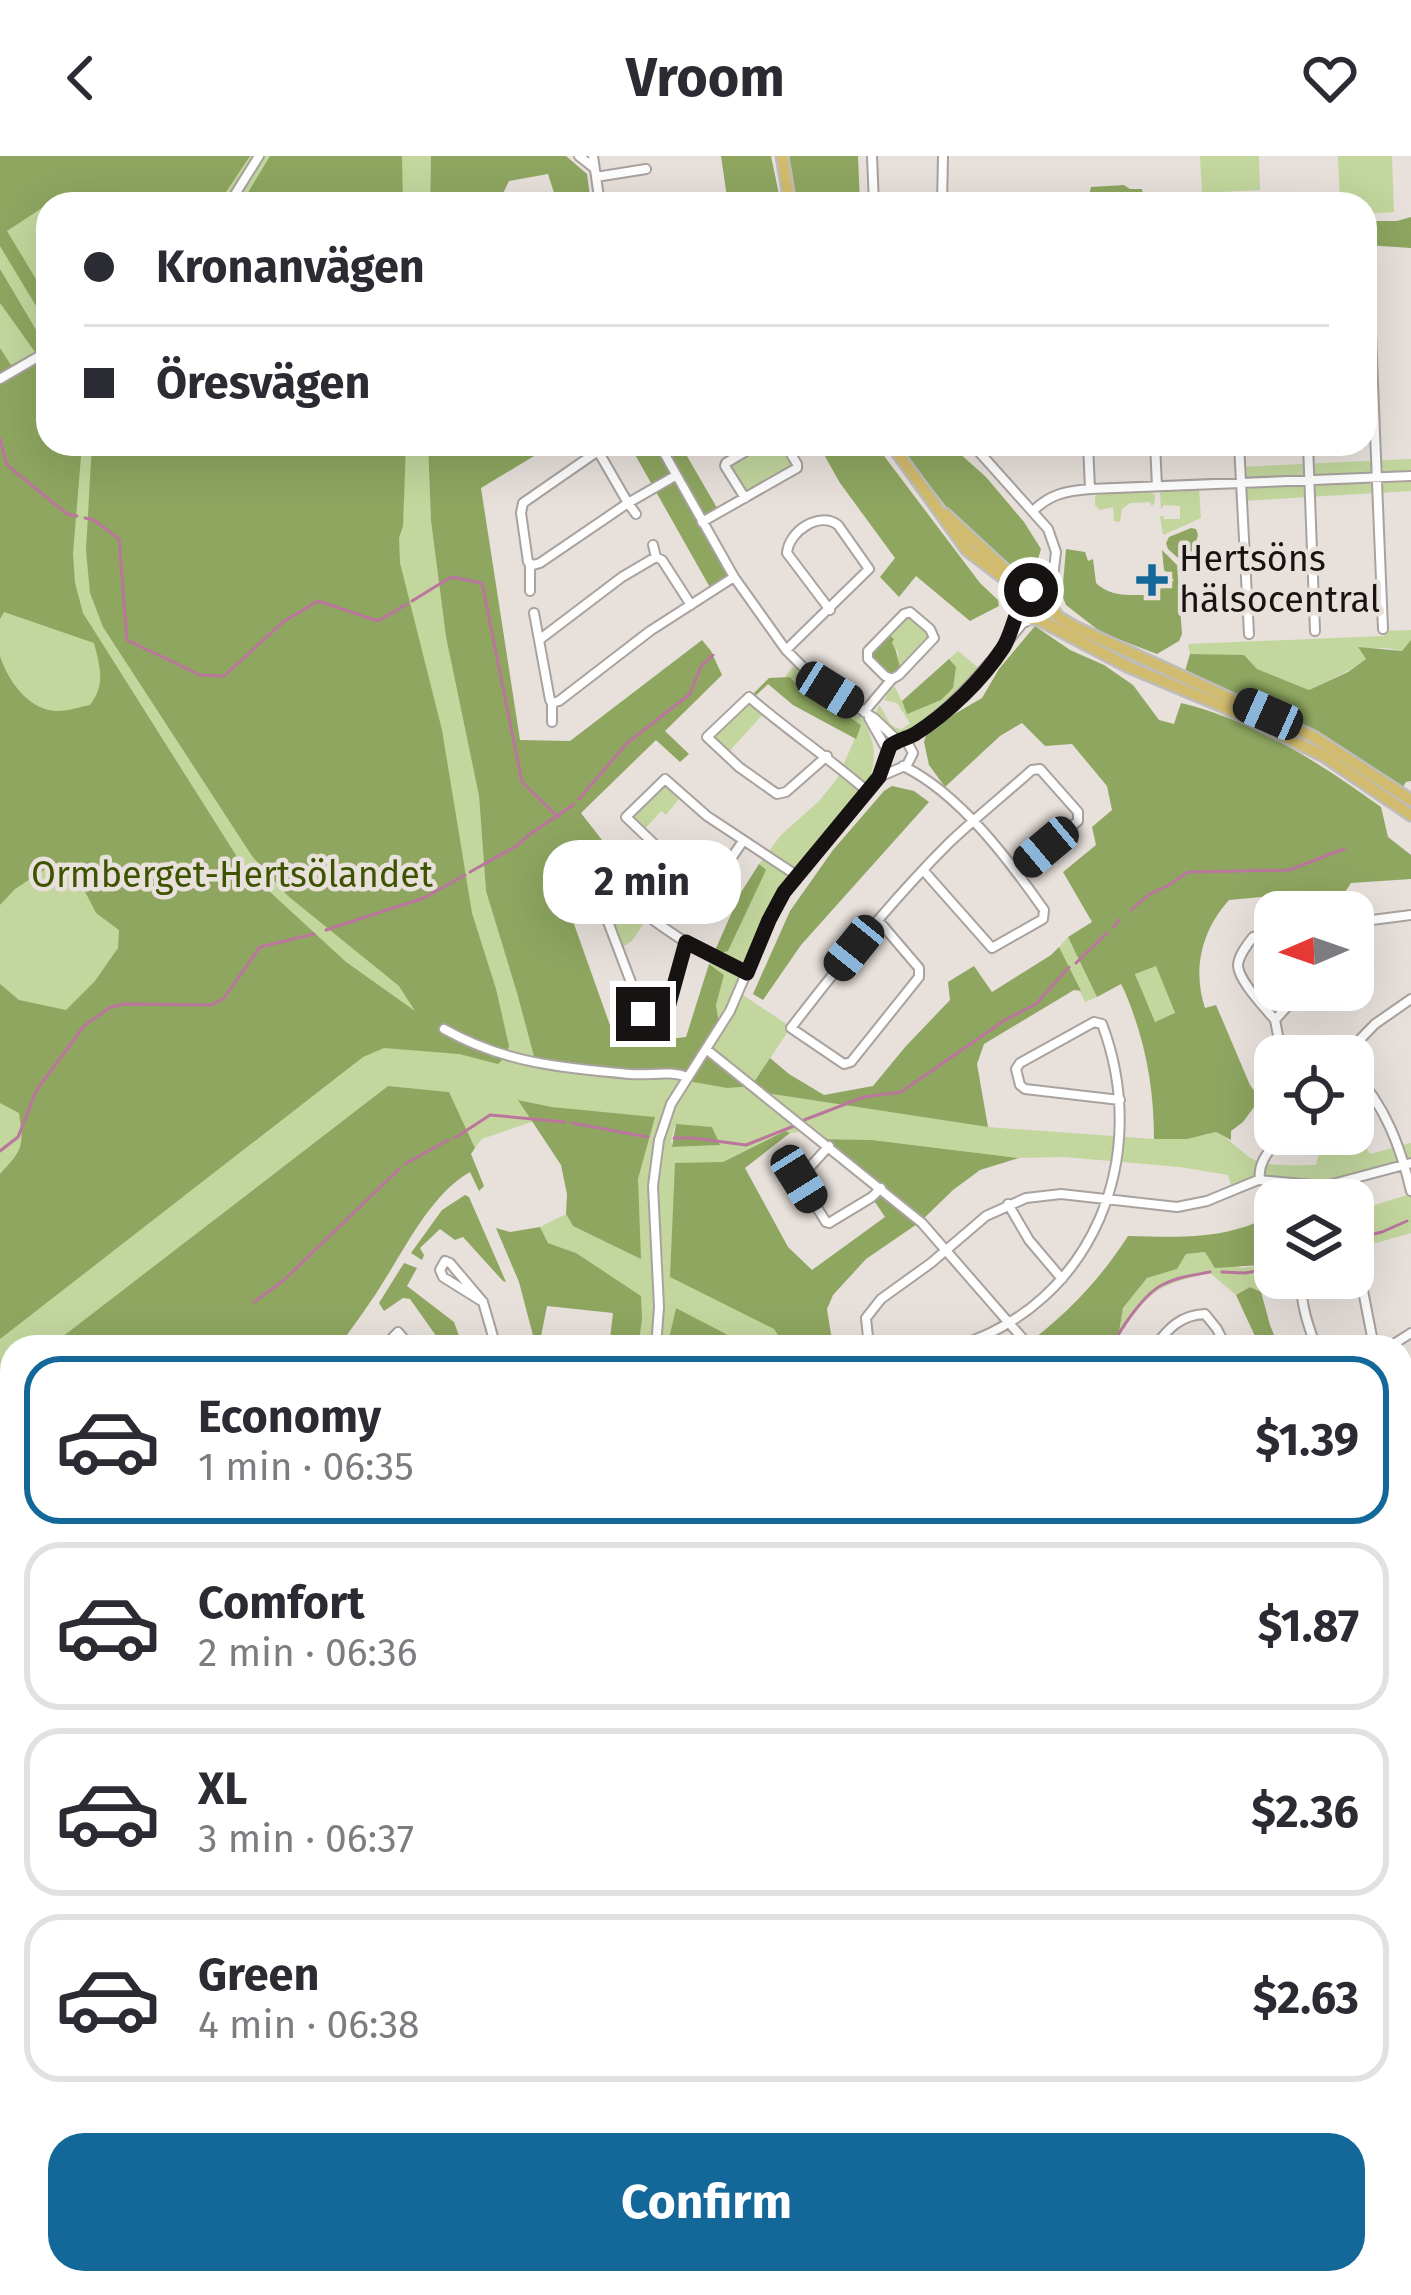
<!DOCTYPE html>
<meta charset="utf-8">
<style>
body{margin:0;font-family:"Fira Sans",sans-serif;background:#f2f2f3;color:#2b2b33;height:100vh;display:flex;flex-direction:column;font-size:45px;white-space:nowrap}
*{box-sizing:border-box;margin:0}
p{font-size:39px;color:#7c7c81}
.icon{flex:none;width:66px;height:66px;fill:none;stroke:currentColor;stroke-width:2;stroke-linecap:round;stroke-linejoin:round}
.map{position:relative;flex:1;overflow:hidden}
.drawer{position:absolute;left:0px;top:1179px;width:1413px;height:960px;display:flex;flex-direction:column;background:#fff;border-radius:36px 36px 0 0;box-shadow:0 12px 48px #0002}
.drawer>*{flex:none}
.top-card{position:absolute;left:36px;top:36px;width:1341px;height:264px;border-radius:36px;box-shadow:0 12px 48px #0002;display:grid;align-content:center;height:264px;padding:0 48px;background:#fff}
.needle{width:78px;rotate:268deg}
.buttons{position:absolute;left:1254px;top:735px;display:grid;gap:24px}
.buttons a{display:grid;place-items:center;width:120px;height:120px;border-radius:24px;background:#fff;box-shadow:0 12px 48px #0002;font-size:60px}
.end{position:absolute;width:54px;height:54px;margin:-27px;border:15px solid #161312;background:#fff;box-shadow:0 0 0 6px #fff}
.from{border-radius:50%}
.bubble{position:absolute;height:84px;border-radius:36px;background:#fff;box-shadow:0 12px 48px #0002;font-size:39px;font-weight:700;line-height:84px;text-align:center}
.car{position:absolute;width:36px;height:72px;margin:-36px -18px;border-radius:15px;box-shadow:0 0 9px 3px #0007;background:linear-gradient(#222 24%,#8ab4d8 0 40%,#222 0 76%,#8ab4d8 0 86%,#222 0)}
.top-card b{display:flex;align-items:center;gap:42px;height:114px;font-size:45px}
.top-card b+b{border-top:3px solid #e1e1e2}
.top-card i{width:30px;height:30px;background:#2b2b33}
ul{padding:21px 0 0;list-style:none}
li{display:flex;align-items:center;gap:36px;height:168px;margin:0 24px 18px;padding:0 24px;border:6px solid #e1e1e2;border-radius:36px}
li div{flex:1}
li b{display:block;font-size:45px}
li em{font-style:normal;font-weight:700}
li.on{border-color:#146899}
li>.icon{width:108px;height:108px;stroke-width:1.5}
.action{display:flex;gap:24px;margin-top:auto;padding:24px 48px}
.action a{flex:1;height:138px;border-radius:36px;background:#146899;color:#fff;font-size:48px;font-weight:700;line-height:138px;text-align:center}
header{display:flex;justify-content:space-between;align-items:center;height:156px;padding:0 48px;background:#fff;font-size:54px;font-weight:700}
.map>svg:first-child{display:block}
.green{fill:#c2d69d;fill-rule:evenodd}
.forest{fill:#8ea660;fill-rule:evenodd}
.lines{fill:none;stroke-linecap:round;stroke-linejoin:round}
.stream{stroke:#bb769d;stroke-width:3}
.minor-casing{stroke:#a9a29e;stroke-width:12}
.major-casing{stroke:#bebdbd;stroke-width:15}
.minor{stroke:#fff;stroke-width:8}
.major{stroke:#d1bb6e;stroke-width:10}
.route{stroke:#161312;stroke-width:15}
.poi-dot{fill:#146899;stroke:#e7e0db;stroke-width:4.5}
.labels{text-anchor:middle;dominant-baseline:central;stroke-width:9;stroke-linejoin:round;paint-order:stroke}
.poi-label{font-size:36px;fill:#161312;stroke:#e7e0db;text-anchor:start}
.park-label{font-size:36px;fill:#3e5300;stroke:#e7e0db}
</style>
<header><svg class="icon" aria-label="back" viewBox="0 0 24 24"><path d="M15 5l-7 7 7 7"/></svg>Vroom<svg class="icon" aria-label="heart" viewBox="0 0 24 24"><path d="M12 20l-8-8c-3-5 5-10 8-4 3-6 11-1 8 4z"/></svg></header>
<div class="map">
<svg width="1411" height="2139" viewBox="0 0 1411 2139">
<rect width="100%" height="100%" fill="#e7e0db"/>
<path class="green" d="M0,0H431L430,48H48V288H401L403,355L406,288H428L431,365L446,481L479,640L486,735L517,837L536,908L711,894L721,878L716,849L724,819L709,808L713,799L728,795L765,714L759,708L781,679L819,645L837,623L861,569L817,539L806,536L790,521H785L796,507C814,522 848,543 861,561C904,626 828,671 796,720C771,758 756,796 743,839L791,871L752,929L760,936L772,938L988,971L1154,983L1206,979L1216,976C1229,983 1237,992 1248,1000C1264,1012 1296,1009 1316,1009C1322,985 1328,978 1353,978V970L1370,998L1411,987V1006L1325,1029L1260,1024L1233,1035L1228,1019L1180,1011L1064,1001L1018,1002L873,984L819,983L811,975L790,977L784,975L723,1006L670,1120L774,1173L786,1191H751L676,1152L667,1191H638L642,1164L576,1097L548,1087L540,1071L566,1058L573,1070L638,1057V1023L654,961L552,951L520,944L534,965L482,983L475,992L449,936L388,930L49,1191H12V1220L0,1229ZM487,805L509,890L498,907L459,898ZM675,969L712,971L719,989L673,991L671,985Z
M1200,0H1259L1260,34L1202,37Z
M1338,0H1392L1394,56L1365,58V48H1340Z
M758,288H785L797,308L744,342L726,307Z
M1411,303V335L1242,345L1238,311Z
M1199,333L1201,362L1163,379L1160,361L1163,359L1164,363H1180V350L1164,349L1161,353L1160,337L1163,334Z
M1149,335L1155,339L1154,348L1151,350L1150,346L1130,347L1122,353L1120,366L1114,365L1113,351L1100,354L1095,349V341L1099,337Z
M906,457L934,477L903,515L898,508V496L885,476Z
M1411,474V484L1403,495L1386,492L1359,493L1366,503L1348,515L1309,534L1257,513L1244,500L1190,498L1188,488L1384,480L1383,475Z
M958,495L980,513C968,527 915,586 897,580C890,578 880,564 875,560L879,549C887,558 887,572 902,573L910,567L897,547L884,544L890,534L895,531L904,550L956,511L949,503Z
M745,545H755L765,556L726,599L707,581Z
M665,623L682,639L666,659L661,655L641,677L625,661Z
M610,731L648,761L632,785L619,793L603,742L606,733Z
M1068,781L1097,841L1085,846L1059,791Z
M1156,809L1175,858L1154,866L1135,817Z
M1411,1038V1077L1358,1092L1353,1109V1078L1358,1076L1360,1070L1355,1055Z
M1205,1096L1241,1112L1275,1108V1121L1264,1123L1261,1136L1250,1131L1236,1139L1210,1117C1154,1130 1155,1133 1119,1176L1123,1152L1147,1122L1176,1113L1186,1098Z"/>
<path class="forest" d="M0,0H250L218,48H48L7,75L48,143V170L0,90Z
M270,0H402L403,48H241Z
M431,0H566L587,18L591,48H582L580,40L556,43L548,18L509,25L498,48H430Z
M721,0H771L781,48H728Z
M789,0H858L860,48H795Z
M1124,29L1130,33H1142L1144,43L1141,48H1087L1091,31Z
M1411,61V92L1365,89V65H1397Z
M0,113L48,194V288H82L73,398L75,427L83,457L244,712L346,806L415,855L399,830L288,740L252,700L103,471L90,437L86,394L92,288H406L403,370L399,382L400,407L442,574L472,757L496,833L509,890L505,901L498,908L459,898L384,892L363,901L0,1183V1018C23,994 24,990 19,957L0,947V828L19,844L66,854L95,825L118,792L119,774L96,757L73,712L50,710L15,733L0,749V500C8,525 29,555 58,555C68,555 80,551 90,549C106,528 100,511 94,487L4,456L0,463V192L11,209L35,196L0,147Z
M428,288H554L481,332L520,584L570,585L702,484L711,495L722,519L665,575L689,598L680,606L656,584L581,657L602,684L565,725L563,737L617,889L686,881L709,808L724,819L716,849L721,878L712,894L752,929L770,902L789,918L824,939L873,930L906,890L950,844L948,826L974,810L992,836L1051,799L1059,791L1081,835L1074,834L984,888L977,908L988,971L772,938L760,936L752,930L727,932L688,925L681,920L536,908L517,837L486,735L479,640L446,481L431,365Z
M629,288H680L720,357L703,365L734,421L712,435Z
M818,288H875L980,427L998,444L999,450L970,465L916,420L899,441L880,421L895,402L840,327Z
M898,288H949L986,321L1024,366L1041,393L1035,413L1023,420L947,352Z
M1191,372L1196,373L1198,379L1190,407L1186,409L1168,393L1166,387L1169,381Z
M1066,393L1085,396L1088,405L1093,403L1096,427C1114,444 1135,437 1158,440L1160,433L1174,424L1164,414L1162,394L1177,409L1182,478L1179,485L1157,498L1102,477L1066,449L1062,439Z
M1035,470L1070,494L1104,509L1133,529L1159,564L1174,568L1181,547C1255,565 1320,607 1381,651L1388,681L1411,699V723L1351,727L1339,745L1334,743L1328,756H1324L1330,742L1315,736L1229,744C1202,774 1192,813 1205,852L1216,849L1250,929L1260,943L1243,966L1231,975V984L1216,976L1187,983H1154C1154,930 1145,884 1125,836L1121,828L1097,841L1068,781L1092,766L1063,716L1096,689L1092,671L1112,654L1107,630L1072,588L1045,590L1022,567L1000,580L945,631L929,609L924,586L926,579L946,563L982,542L999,513ZM1156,810L1175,857L1155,866L1135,818Z
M885,476L894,483L892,487C899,497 896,506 903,515L891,523L869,504L870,493Z
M1411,484V625L1406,626L1400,636L1357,607L1183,522L1190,498L1244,499L1257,513L1309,534L1348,516L1366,503L1358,491L1402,495Z
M949,503L956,511L953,532L941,544L907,558L902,545Z
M790,521L805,536L817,539L861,569L856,583L793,549L768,528L750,545L755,536L769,522Z
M892,630L914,635L929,646L801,789L763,844L753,838L790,755L833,694L884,635Z
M759,708L766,714L728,795L713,799L740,738Z
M388,930L449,936L475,992L471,998L484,1030L479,1035L470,1016C433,1037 409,1085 387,1120C372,1145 355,1168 338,1191H49Z
M518,944L552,951L655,961L638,1023L641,1103L573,1070L566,1058L567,1038L561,1009Z
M676,968L712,971L720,989L672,991Z
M785,975L790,977L745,1012L788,1091L812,1114L885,1061L873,1043L881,1033L819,983L872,984L1019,1002L980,1014L953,1034L920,1066L866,1103L833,1139L827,1153L833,1191H786L774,1173L670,1121L675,1007L723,1006Z
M465,1039L469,1041L506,1126L503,1125L463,1081L455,1084L440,1073L420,1092L424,1099L422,1104L411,1097L442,1054Z
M1275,1060V1108L1215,1112L1205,1096L1186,1098L1177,1113L1147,1122L1123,1152L1119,1176L1112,1191H1023C1066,1159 1099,1125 1128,1080C1163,1081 1203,1083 1237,1073C1251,1070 1261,1063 1275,1060Z
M540,1071L548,1087L576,1097L641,1140L642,1164L638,1191H609L613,1157L547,1150L540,1185L535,1187L519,1126L496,1072L510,1076Z
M404,1107L417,1112L407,1130L454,1166L463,1191H444L410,1143L403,1142L384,1155L379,1147Z
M1250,1131L1261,1136L1270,1169L1279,1191H1260L1236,1139Z
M676,1152L751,1191H667Z
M12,1220V2007L9,2014L12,2020V2094L0,2098V1229Z"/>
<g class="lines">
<path class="stream" d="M0,283L7,309L67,358L77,360
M85,362L94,364L119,383L127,484L200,519L224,520L283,466L318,445L378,465L407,448
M412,445L451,421L482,427L522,626L558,661
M579,643L627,587L690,538L701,510L713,499
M470,716L518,689C530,675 558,661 574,648
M1131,754L1148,739L1169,729L1188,716L1289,714L1344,693
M1113,771L1119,764
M326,774L424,742L465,719
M1076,807L1107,777
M804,964L864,941L901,936L1005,864L1036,848L1069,811
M572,967L648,981
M455,982L490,959L565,966
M674,982H693L746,989L794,970
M0,995L18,981L36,935L84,870L109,852L124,848L212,849L224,842L260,791L314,778
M405,1008L448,984
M1353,1083L1382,1076L1407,1065
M1222,1116L1245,1117L1275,1112
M254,1146L284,1124L400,1012
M1112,1191C1120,1173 1144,1138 1162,1129C1177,1121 1194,1119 1210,1116"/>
<g class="minor-casing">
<path id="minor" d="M579,0L593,11
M593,0L600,48
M872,0L874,48
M596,21L646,13
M229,48L259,0
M942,48L943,0
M1368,105L1383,473
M0,223L48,195
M972,288L1048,373L1056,396L1050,446
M1088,288L1090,333
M1155,288L1157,330
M1239,288L1249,478
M1308,288L1315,475
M745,342L725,310L726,307L758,288
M1033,355C1050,338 1066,335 1090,333L1411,320
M636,358L628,347L540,407L533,409L528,406L521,357L523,347L598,295L628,347L675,320
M702,366L797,312V308L785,288
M653,389L656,401
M530,408V435
M691,449L662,404L656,401L622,421L539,484L550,544L552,547L559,545L650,475L734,421
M534,457L539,484
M1010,478L1021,449
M786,494L869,413L838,369C819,355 789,375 787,397L830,454
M864,556L892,523L885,520L868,503V495L904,458L910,456L930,473L934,482L899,519L892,523
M869,562L887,594L880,619
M552,566V547
M903,585C953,554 986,511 1023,467L1034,462
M827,600L786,636L777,638L739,611L707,581L749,541C787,574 829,602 867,635
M903,610C959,637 1009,704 1044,754L1043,763L992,792L923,714
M743,685L711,732L673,706L626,661L665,623L707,660L796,719
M878,764L919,812V821L851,906L844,908L791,872C840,808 891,745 948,688C975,662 1004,639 1032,614L1040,613L1078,656V665L1016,716
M1353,780L1372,764L1411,759
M686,786L667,855L643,858L599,742L601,730L606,726C648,763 695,797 747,817
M1275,864C1265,852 1239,825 1238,810C1238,800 1247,789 1253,781L1275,775
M444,873C504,907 562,912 630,918C649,920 669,914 687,921
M706,893L922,1067L1030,1191
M1282,900L1275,864L1302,834
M1344,900L1375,868L1411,843
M1353,915C1385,950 1400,989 1411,1035
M829,990L799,1023L826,1066L829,1067L872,1041L881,1032
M1260,1024C1257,1005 1272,992 1282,978
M1008,1048L1029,1084L1062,1123
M1353,1108L1359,1114L1374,1191
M1306,1122L1301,1125C1301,1149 1308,1169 1316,1191
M483,1146L443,1121L440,1114L445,1105L450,1107L483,1146L496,1191
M394,1191L392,1182L398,1176L411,1191
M569,1191L575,1186H581L583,1191
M656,1191L659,1151L653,1030L659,984L671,948L730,855L769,764L796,719L879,621L907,609L913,597L907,586L895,582L874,562L817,525L786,494L734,421L659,288
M869,1191L866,1162L881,1143L931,1107L986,1060L1026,1042L1061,1038L1177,1051L1207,1045L1258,1024L1325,1030L1411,1007
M954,1191C1094,1149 1152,1000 1102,868L1094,866L1020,907L1016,913L1020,929L1025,933L1120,944
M1154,1191C1168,1173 1180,1159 1205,1158L1217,1173L1226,1191
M1389,1191L1411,1177
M1401,1247L1411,1242
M1401,1270L1411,1296
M1401,1314L1411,1307
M1401,1371L1411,1362
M1401,1433L1411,1423
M1401,1563L1411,1548
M1401,1587L1411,1597
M1401,1715L1411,1705
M1401,1794L1411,1800
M1411,1826L1403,1870L1411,1923
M1401,1989L1411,1987
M1401,2125L1411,2118
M38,2127L50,2139
M375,2127L385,2139
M769,2127V2139
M967,2127L971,2139
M983,2127L988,2139
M514,2139L533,2127
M865,2139L873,2127
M1048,2139L1054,2127
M1381,2139L1398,2127"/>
</g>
<g class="major-casing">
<path id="major" d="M782,0L790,48
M891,288L967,394L1017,432L1021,443
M945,358L1013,421L1033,433
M1020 448a15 15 0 1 1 30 0a15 15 0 1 1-30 0Z
M1050,449L1058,461L1075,471L1314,581L1411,644
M1036,462L1129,511L1220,549L1324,600L1411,659
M0,2110L12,2107
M260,2127L271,2139
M1405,2139L1411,2135"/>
</g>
<use href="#minor" class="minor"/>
<use href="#major" class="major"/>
</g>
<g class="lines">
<path class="route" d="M643,858L667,855L686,786L747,817L769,764L784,736L879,621L890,590C898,584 906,583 915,578C948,557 981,525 1003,492C1014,475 1017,443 1031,434"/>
</g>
<path class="poi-dot" d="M1146 406h12v12h12v12h-12v12h-12v-12h-12v-12h12z"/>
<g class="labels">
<g class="poi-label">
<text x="1179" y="403">Hertsöns<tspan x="1179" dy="41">hälsocentral</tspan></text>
</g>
<g class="park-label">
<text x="232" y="719">Ormberget-Hertsölandet</text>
</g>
</g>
</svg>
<div class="buttons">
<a><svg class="needle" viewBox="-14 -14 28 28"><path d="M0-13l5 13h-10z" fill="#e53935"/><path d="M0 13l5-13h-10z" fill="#7c7c81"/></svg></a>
<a><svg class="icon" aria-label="locate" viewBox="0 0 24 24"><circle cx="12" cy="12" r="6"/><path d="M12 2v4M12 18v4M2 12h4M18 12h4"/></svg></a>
<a><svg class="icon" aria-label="layers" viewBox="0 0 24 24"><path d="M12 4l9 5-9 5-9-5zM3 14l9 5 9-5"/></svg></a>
</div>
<i class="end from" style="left:1031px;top:434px"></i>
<i class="end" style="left:643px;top:858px"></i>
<div class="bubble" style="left:543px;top:684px;width:198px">2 min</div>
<i class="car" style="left:830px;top:534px;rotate:122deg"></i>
<i class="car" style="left:1268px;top:558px;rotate:294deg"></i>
<i class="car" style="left:1046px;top:691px;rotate:230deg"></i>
<i class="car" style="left:854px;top:792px;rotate:219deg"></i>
<i class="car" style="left:799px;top:1023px;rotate:148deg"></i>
<div class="top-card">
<b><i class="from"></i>Kronanvägen</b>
<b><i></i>Öresvägen</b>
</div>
<section class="drawer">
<ul>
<li class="on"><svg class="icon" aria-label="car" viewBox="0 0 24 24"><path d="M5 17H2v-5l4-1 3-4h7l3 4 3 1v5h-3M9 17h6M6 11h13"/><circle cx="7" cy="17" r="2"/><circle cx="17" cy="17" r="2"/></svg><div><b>Economy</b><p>1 min · 06:35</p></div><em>$1.39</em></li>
<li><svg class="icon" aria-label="car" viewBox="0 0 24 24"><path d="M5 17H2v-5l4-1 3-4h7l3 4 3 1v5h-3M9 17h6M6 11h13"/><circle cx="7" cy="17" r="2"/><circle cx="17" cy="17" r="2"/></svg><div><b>Comfort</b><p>2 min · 06:36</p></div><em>$1.87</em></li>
<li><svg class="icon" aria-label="car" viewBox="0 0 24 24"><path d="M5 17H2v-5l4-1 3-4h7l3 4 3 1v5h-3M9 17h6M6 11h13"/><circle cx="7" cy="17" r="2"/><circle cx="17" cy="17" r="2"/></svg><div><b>XL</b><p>3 min · 06:37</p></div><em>$2.36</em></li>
<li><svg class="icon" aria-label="car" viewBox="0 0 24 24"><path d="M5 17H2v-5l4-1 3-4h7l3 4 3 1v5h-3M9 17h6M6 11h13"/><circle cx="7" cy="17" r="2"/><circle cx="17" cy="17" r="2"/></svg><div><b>Green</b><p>4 min · 06:38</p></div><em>$2.63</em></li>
</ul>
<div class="action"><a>Confirm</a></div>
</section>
</div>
